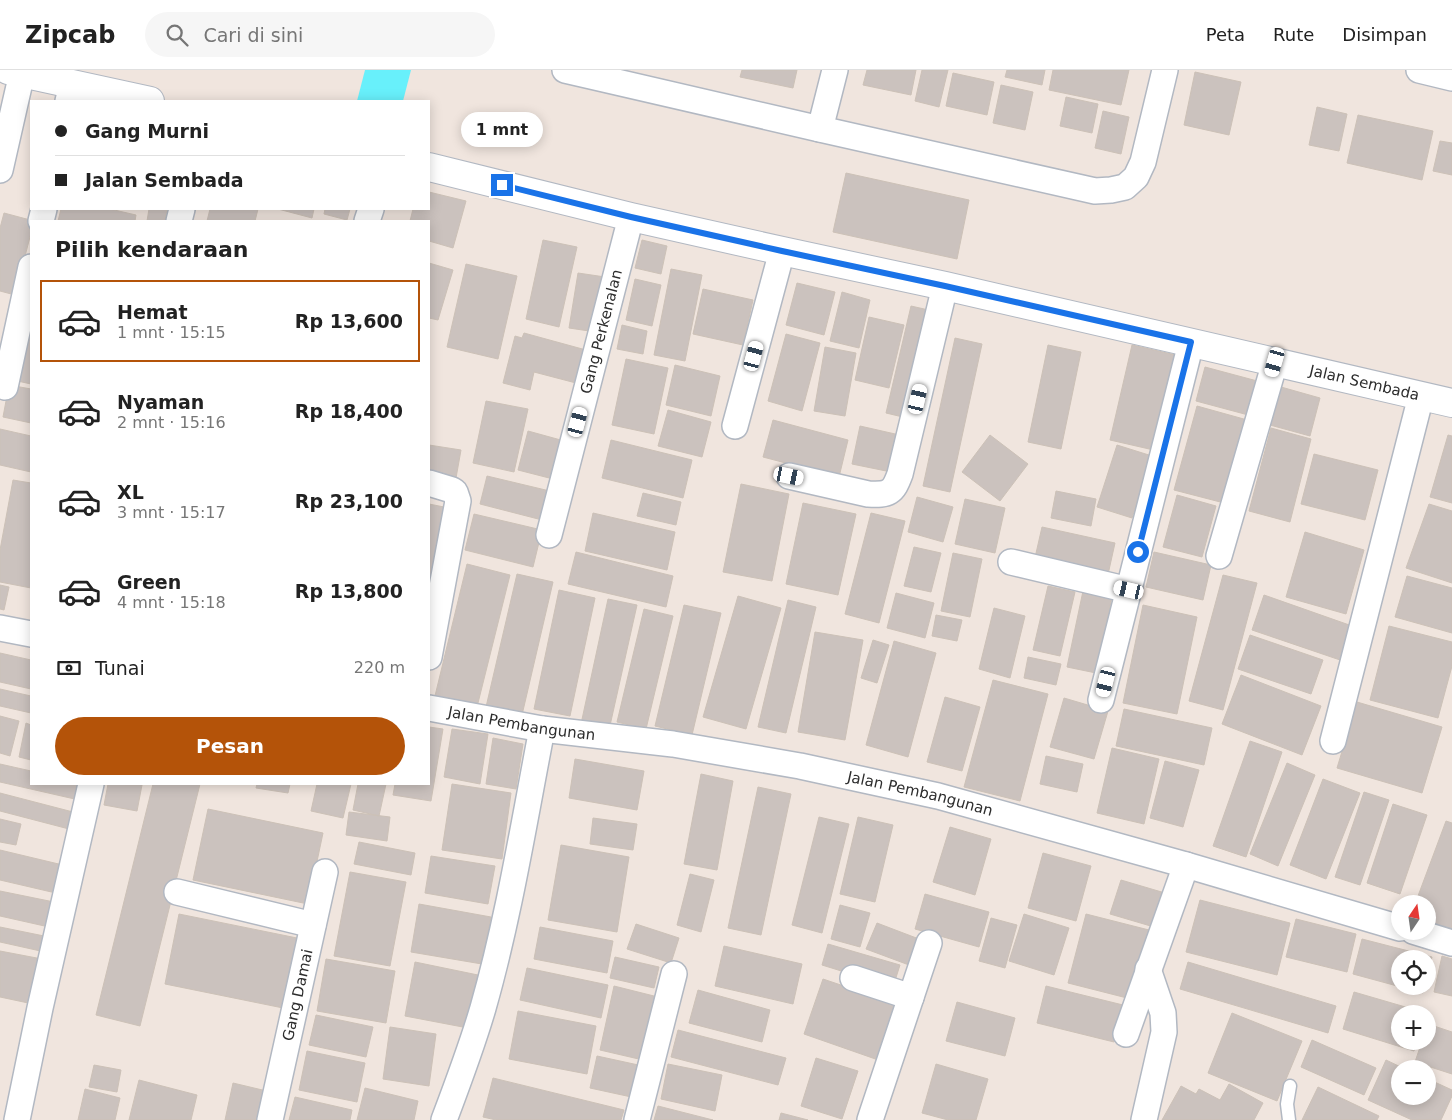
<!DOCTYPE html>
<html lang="id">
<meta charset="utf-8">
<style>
body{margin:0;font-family:"DejaVu Sans",sans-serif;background:#f6f6f6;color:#222;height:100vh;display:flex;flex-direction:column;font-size:19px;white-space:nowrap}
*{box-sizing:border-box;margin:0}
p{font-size:16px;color:#767676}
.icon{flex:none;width:28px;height:28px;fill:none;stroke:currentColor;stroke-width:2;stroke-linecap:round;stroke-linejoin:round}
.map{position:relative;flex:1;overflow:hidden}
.details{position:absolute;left:30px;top:150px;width:400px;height:565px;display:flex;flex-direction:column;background:#fff;border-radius:0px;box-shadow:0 2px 12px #0003}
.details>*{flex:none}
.banner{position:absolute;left:30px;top:30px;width:400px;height:110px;border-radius:0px;box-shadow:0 2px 12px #0003;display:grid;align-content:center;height:110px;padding:0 25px;background:#fff}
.needle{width:32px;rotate:13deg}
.tools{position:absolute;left:1391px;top:825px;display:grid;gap:10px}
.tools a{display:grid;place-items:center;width:45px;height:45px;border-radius:50%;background:#fff;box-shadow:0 2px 12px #0003;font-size:25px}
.end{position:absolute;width:22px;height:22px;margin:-11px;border:6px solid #1a73e8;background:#fff;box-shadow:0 0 0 2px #fff}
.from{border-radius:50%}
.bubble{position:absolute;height:35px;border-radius:18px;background:#fff;box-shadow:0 2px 12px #0003;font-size:16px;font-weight:700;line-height:35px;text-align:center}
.car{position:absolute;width:15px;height:30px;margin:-15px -8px;border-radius:6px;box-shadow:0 0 4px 1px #0007;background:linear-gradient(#fff 24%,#345 0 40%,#fff 0 76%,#345 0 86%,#fff 0)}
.banner b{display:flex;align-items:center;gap:18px;height:48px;font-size:19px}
.banner b+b{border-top:1px solid #e0e0e0}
.banner i{width:12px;height:12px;background:#222}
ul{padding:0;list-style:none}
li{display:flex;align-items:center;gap:15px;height:82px;margin:0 10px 8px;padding:0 15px;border:2px solid transparent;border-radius:0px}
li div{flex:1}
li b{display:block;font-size:19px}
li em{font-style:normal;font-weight:700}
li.active{border-color:#b45309}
li>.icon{width:45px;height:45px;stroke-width:1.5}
h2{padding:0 25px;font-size:22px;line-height:60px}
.pay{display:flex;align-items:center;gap:12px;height:55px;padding:0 25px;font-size:19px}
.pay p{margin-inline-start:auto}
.cta{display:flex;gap:10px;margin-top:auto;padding:10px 25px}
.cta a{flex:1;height:58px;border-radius:30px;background:#b45309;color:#fff;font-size:20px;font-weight:700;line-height:58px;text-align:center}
header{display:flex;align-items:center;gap:30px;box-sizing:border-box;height:70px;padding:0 25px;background:#fff;border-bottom:1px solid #e0e0e0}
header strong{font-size:24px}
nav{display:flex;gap:28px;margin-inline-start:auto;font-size:18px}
.search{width:350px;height:45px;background:#f6f6f6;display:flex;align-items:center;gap:12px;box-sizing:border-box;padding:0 18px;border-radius:28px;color:#767676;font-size:19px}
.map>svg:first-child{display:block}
.water{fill:#68f0fb}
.building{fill:#cbc2be;stroke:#ccc1b7}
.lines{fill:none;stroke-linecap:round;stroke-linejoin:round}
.service-casing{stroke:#b2b8c2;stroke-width:15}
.minor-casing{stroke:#b2b8c2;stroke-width:28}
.tertiary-casing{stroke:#b2b8c2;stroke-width:30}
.service{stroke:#fff;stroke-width:12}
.minor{stroke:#fff;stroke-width:25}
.tertiary{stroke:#fff;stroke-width:28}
.route{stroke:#1a73e8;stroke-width:6}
.labels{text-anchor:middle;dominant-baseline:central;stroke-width:4.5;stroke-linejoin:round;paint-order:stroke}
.street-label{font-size:15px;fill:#2d2d2d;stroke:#fff}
</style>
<header>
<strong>Zipcab</strong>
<div class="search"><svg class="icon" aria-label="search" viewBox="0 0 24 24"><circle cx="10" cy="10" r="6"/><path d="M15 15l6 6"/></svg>Cari di sini</div>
<nav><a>Peta</a><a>Rute</a><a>Disimpan</a></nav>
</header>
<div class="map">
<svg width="1452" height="1050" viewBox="0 0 1452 1050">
<rect width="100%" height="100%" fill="#f0e5de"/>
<path class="water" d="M365,0H411L403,31H357Z"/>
<path class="building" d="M742,0H797L793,18L740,7Z
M867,0H916L911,25L863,15Z
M922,0H948L939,37L915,31Z
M1007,0H1045L1042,15L1005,7Z
M1053,0H1129L1121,35L1049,20Z
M1195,2L1241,12L1229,65L1184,55Z
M953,3L994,12L987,45L946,36Z
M1001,15L1033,22L1025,60L993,53Z
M1066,27L1098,34L1092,63L1060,56Z
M1317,37L1347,44L1339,81L1309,75Z
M1103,41L1129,47L1121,84L1095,78Z
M1358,45L1433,61L1422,110L1347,93Z
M1440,71L1452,73V105L1433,101Z
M846,103L969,130L957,189L833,162Z
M429,122L466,131L453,178L429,171V151H410L413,139H429Z
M61,139H110L136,145L135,151H58Z
M149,139H167L165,151H147Z
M210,139H258L255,151H207Z
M278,139H314L312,148Z
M325,139H350L347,150L324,144Z
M4,143L34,151H31V163L15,225L0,221V158Z
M543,170L577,177L559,257L526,249Z
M642,170L667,176L661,204L635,198Z
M429,193L453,200L438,250L429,248Z
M466,194L517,206L498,289L447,277Z
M671,199L702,205L685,291L654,285Z
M578,203L605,207L596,262L569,258Z
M635,209L661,215L652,256L626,250Z
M797,213L835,222L824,265L786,255Z
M703,219L753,230L743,275L693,264Z
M842,222L870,230L859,278L830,271Z
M911,236L933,241L907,348L886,343Z
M869,247L904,255L889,318L855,310Z
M31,253V314L13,310Z
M622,255L647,261L643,284L617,279Z
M524,263L586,280L576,313L534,302L530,320L503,313L515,266L522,268Z
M786,264L820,273L802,341L768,331Z
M955,268L982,274L950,422L923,416Z
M1048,275L1081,282L1061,379L1028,372Z
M1132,275L1180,286L1158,381L1110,370Z
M825,277L856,283L845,346L814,341Z
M626,289L668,298L654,364L612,355Z
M675,295L720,306L711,346L666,335Z
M1205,297L1261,312L1252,346L1196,331Z
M9,315L31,319V353L3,347Z
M1281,317L1320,328L1310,366L1270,355Z
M486,331L528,339L514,402L473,393Z
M1197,336L1251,351L1228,434L1174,420Z
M668,340L711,352L702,387L658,376Z
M773,350L848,370L839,407L763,387Z
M860,356L904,366L896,403L852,394Z
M1271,358L1311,369L1290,452L1249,441Z
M0,359L31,366V402L0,395Z
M528,361L568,372L557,410L518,400Z
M990,365L1028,394L1000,431L962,402Z
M1448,365L1452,366V433L1430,427Z
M611,370L692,390L683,428L602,408Z
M429,375L461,380L456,408L429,403Z
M1117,375L1152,386L1132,448L1097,437Z
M1314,384L1378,400L1365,450L1301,434Z
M487,406L554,422L546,451L480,434Z
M13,410L31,413V518L0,512V480Z
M741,414L789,424L772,511L723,502Z
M1056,421L1096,429L1091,456L1051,448Z
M643,423L681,432L676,455L637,446Z
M1177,425L1216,436L1202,487L1163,477Z
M917,427L953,437L943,472L908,462Z
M965,429L1005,438L995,483L955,474Z
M803,433L856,444L838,525L786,514Z
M429,434L454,439L439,506L429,504Z
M1429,434L1452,441V513L1406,498Z
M593,443L675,462L667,500L585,481Z
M871,443L905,451L879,553L845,544Z
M474,444L542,460L533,497L465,480Z
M1042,457L1115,473L1107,509L1034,492Z
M1305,462L1364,480L1346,544L1286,527Z
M914,477L941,483L931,522L904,516Z
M576,482L673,506L666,537L568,514Z
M1154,482L1211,495L1203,530L1146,517Z
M953,483L982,489L970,547L941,541Z
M467,494L510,505L476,641L434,630Z
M517,504L553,512L522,645L486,637Z
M1223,505L1257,513L1223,640L1189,631Z
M1407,506L1452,518V563L1395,547Z
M0,515L9,517L4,540L0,539Z
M1048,516L1075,522L1060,586L1033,580Z
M559,520L595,528L570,646L534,639Z
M1083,521L1112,527L1096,603L1067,597Z
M896,523L934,533L925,568L887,558Z
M1264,525L1355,557L1343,591L1252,560Z
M738,526L781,538L746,659L703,647Z
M608,529L637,535L609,660L581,654Z
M788,530L816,537L786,663L758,657Z
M684,535L721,543L692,665L655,656Z
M1143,535L1197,547L1177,644L1123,633Z
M994,538L1025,546L1010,608L979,599Z
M644,539L673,546L646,659L617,652Z
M936,545L962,550L957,571L932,566Z
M1389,556L1452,572V596L1438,648L1370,630Z
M815,562L863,570L845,670L798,662Z
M1250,565L1323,590L1311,624L1238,599Z
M873,570L889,575L877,613L861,608Z
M894,571L936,583L908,687L866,675Z
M0,583L31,590V619L0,612Z
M1028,587L1061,594L1056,615L1024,608Z
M1241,605L1321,636L1302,685L1222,654Z
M993,610L1048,624L1020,731L964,717Z
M0,619L31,626V643L0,636Z
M945,627L980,637L962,701L927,692Z
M1064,628L1108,641L1094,689L1050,677Z
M1357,632L1442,657L1422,723L1337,698Z
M1124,639L1212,658L1204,695L1116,676Z
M0,646L19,651L10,686L0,683Z
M26,653L31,655V690L19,687Z
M429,657L443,659L431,731L393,725L395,714H429Z
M452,659L488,664L480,714L444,707Z
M493,668L523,674L516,719L486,714Z
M1250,671L1282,682L1246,787L1213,776Z
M1112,678L1159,689L1144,754L1097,743Z
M1046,686L1083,694L1077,722L1040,714Z
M575,689L644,701L637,740L569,728Z
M1165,691L1199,700L1183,757L1150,748Z
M1287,693L1315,705L1278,796L1250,784Z
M0,694L31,701V714H83L79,730L0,712Z
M701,704L733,711L717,800L684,794Z
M1323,709L1360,723L1326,809L1290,795Z
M108,714L142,715L137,741L104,735Z
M153,714H200L140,956L96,945Z
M257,714H290L288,723L256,718Z
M317,714H351L343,748L311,741Z
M358,714H386L379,746L353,740Z
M452,714L511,723L502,789L442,780Z
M758,717L791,724L761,865L728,858Z
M1364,722L1389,730L1360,815L1335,807Z
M0,723L73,742L69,759L0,741Z
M1393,734L1427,745L1400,824L1367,813Z
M208,739L323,763L308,834L193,810Z
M349,742L390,747L387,771L346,765Z
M819,747L849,754L822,863L792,855Z
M858,747L893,755L875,832L840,824Z
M593,748L637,754L633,780L590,774Z
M0,749L21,754L16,775L0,772Z
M1446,751L1452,753V860L1428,853V834H1415Z
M950,757L991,769L975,825L933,812Z
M359,772L415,783L411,805L354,794Z
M561,775L629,787L617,862L548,850Z
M0,780L67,796L60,824L0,810Z
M1043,783L1091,796L1076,851L1028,838Z
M431,786L495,796L488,834L425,823Z
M350,802L406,812L390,896L334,886Z
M690,804L714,810L701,862L677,855Z
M1121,810L1165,823L1154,857L1110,844Z
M0,821L54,832L49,857L0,846Z
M925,824L989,842L979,877L915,859Z
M1200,830L1290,853L1277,905L1186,882Z
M419,834L491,847L482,894L411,882Z
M840,835L870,843L860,877L831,869Z
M179,844L302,869L288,939L165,914Z
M1024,844L1069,858L1054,905L1009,891Z
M1086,844L1149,860L1131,929L1068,913Z
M991,848L1017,855L1005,898L979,891Z
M1296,849L1356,864L1347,902L1286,887Z
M877,853L919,869L909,895L866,879Z
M636,854L679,868L671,893L627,879Z
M0,857L49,867L45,882L0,872Z
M540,857L613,871L607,903L534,889Z
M1362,869L1432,887L1428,903V889H1400V916H1424L1423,923L1353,904Z
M828,874L900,895L893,917L822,895Z
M724,876L802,894L793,934L715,916Z
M0,881L42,889L33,934L0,927Z
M1442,886L1452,889V926L1434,922Z
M615,887L659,897L654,918L610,908Z
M326,889L395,901L386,953L317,941Z
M415,892L478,905L468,958L405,946Z
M1188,892L1336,936L1328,963L1180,919Z
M527,898L608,915L601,948L520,930Z
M823,909L903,936L884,992L804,964Z
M614,916L658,927L643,990L600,980Z
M1046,916L1123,935L1114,972L1037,953Z
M698,920L770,940L762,972L689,953Z
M1354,922L1426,943L1425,944H1400V971H1417L1414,981L1343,959Z
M957,932L1015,948L1005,986L946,971Z
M518,941L596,956L587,1004L509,989Z
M1232,943L1302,971L1277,1031L1208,1003Z
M316,945L373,957L366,987L309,975Z
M1428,954L1452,962V1004L1415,992L1422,971H1428Z
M390,957L436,964L429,1016L383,1009Z
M678,960L786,988L778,1015L671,987Z
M1312,970L1376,998L1364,1025L1301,997Z
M307,981L365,993L357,1032L299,1020Z
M597,986L643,996L636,1028L590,1018Z
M816,988L858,1001L842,1049L801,1036Z
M1386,990L1405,999H1400V1026H1428V1009L1452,1020V1026L1441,1050H1412L1368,1030Z
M668,994L722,1005L715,1041L661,1029Z
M936,994L988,1009L976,1050H948L922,1043Z
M94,995L121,1000L117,1022L89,1017Z
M493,1008L624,1040L621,1050H496L483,1047Z
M139,1010L197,1025L191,1050H129Z
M233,1013L275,1023L269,1050H225Z
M1229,1014L1263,1033L1254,1050H1162L1181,1016L1196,1024L1199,1019L1220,1030Z
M1318,1017L1379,1046L1377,1050H1302Z
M365,1018L418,1031L414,1050H357Z
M85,1019L120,1028L115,1050H78Z
M295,1027L352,1040L350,1050H289Z
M658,1036L713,1050H654Z
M781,1043L808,1050H779Z"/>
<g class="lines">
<g class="service-casing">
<path id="service" d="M1289,1050L1287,1034L1290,1016"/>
</g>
<g class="minor-casing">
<g id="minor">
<path d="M565,0L820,59L1095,121L1111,120L1125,117L1136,107L1143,92L1165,0"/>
<path d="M1419,0L1452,8"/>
<path d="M68,31L72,14"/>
<path d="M820,59L835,0"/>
<path d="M0,100L22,3"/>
<path d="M41,151L44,139"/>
<path d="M179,151L182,139"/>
<path d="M367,151L371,139"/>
<path d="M5,317L31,197"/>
<path d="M735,356L782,181"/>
<path d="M789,406L868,424C889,425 893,423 900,404L945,216"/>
<path d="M429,413L452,420L455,422L458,431L429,587"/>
<path id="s1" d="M549,465L631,147"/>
<path d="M1219,486L1275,292"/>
<path d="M1011,492L1129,520"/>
<path d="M0,558L31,564"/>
<path d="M1101,630L1191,273"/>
<path id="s2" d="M429,638L542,659L673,674L800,696L938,726L1186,795L1400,858"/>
<path d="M1333,671L1421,326"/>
<path d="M177,822L313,855"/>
<path d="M1413,861L1452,873"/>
<path d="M853,908L911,927"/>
<path d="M1126,964L1186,795"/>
<path d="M17,1050L40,938L91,714"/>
<path id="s3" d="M270,1050L325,802"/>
<path d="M444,1050C458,1013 472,976 483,938C509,847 524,752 542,659"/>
<path d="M637,1050L674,904"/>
<path d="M870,1050L929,873"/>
<path d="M1144,1050L1164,962L1163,943L1148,899"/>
</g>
</g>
<g class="tertiary-casing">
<g id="tertiary">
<path d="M8,0L150,31"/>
<path id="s4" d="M429,97L631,147L782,181L945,216L1452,333"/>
</g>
</g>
<use href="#service" class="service"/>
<use href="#minor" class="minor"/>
<use href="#tertiary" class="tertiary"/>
</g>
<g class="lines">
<path class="route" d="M502,115L631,147L782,181L945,216L1191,272L1138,482"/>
</g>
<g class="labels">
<g class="street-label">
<text stroke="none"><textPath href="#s1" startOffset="210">Gang Perkenalan</textPath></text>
<text stroke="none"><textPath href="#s4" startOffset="960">Jalan Sembada</textPath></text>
<text stroke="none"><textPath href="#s2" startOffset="94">Jalan Pembangunan</textPath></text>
<text stroke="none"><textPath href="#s2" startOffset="499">Jalan Pembangunan</textPath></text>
<text stroke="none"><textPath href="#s3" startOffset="128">Gang Damai</textPath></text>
</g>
</g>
</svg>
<div class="tools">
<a><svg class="needle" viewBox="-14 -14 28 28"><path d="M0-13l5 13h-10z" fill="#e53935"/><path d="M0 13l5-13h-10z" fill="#767676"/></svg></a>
<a><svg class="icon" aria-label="locate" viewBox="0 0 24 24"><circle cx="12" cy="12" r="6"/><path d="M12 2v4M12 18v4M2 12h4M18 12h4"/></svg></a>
<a>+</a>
<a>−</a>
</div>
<i class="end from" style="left:1138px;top:482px"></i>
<i class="end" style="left:502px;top:115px"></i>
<div class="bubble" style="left:461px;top:42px;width:82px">1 mnt</div>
<i class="car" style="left:754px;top:286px;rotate:15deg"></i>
<i class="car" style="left:1275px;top:292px;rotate:196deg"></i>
<i class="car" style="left:918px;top:329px;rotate:13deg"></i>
<i class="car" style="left:578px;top:352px;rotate:15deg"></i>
<i class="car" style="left:789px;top:406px;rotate:102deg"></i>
<i class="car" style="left:1129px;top:520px;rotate:283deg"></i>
<i class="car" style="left:1106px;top:612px;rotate:194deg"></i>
<div class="banner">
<b><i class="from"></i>Gang Murni</b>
<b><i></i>Jalan Sembada</b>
</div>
<section class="details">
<h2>Pilih kendaraan</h2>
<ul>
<li class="active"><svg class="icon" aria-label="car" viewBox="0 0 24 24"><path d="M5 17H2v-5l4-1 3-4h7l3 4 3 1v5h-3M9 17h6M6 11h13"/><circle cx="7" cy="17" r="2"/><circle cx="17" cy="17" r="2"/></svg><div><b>Hemat</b><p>1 mnt · 15:15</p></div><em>Rp 13,600</em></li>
<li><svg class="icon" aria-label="car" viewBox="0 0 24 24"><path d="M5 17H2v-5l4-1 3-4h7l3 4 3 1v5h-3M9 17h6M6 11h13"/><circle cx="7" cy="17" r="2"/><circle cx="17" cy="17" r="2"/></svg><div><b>Nyaman</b><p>2 mnt · 15:16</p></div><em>Rp 18,400</em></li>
<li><svg class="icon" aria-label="car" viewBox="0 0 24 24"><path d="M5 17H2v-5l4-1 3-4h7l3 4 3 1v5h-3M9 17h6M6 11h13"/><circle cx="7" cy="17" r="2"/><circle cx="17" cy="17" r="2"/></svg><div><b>XL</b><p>3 mnt · 15:17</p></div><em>Rp 23,100</em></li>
<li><svg class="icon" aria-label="car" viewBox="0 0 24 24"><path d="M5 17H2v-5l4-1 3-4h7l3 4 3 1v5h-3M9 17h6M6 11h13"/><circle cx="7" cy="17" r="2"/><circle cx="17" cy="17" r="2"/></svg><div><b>Green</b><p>4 mnt · 15:18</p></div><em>Rp 13,800</em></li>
</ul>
<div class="pay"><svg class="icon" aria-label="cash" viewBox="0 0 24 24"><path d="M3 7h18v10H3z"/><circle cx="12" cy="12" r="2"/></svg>Tunai<p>220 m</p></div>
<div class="cta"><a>Pesan</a></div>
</section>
</div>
